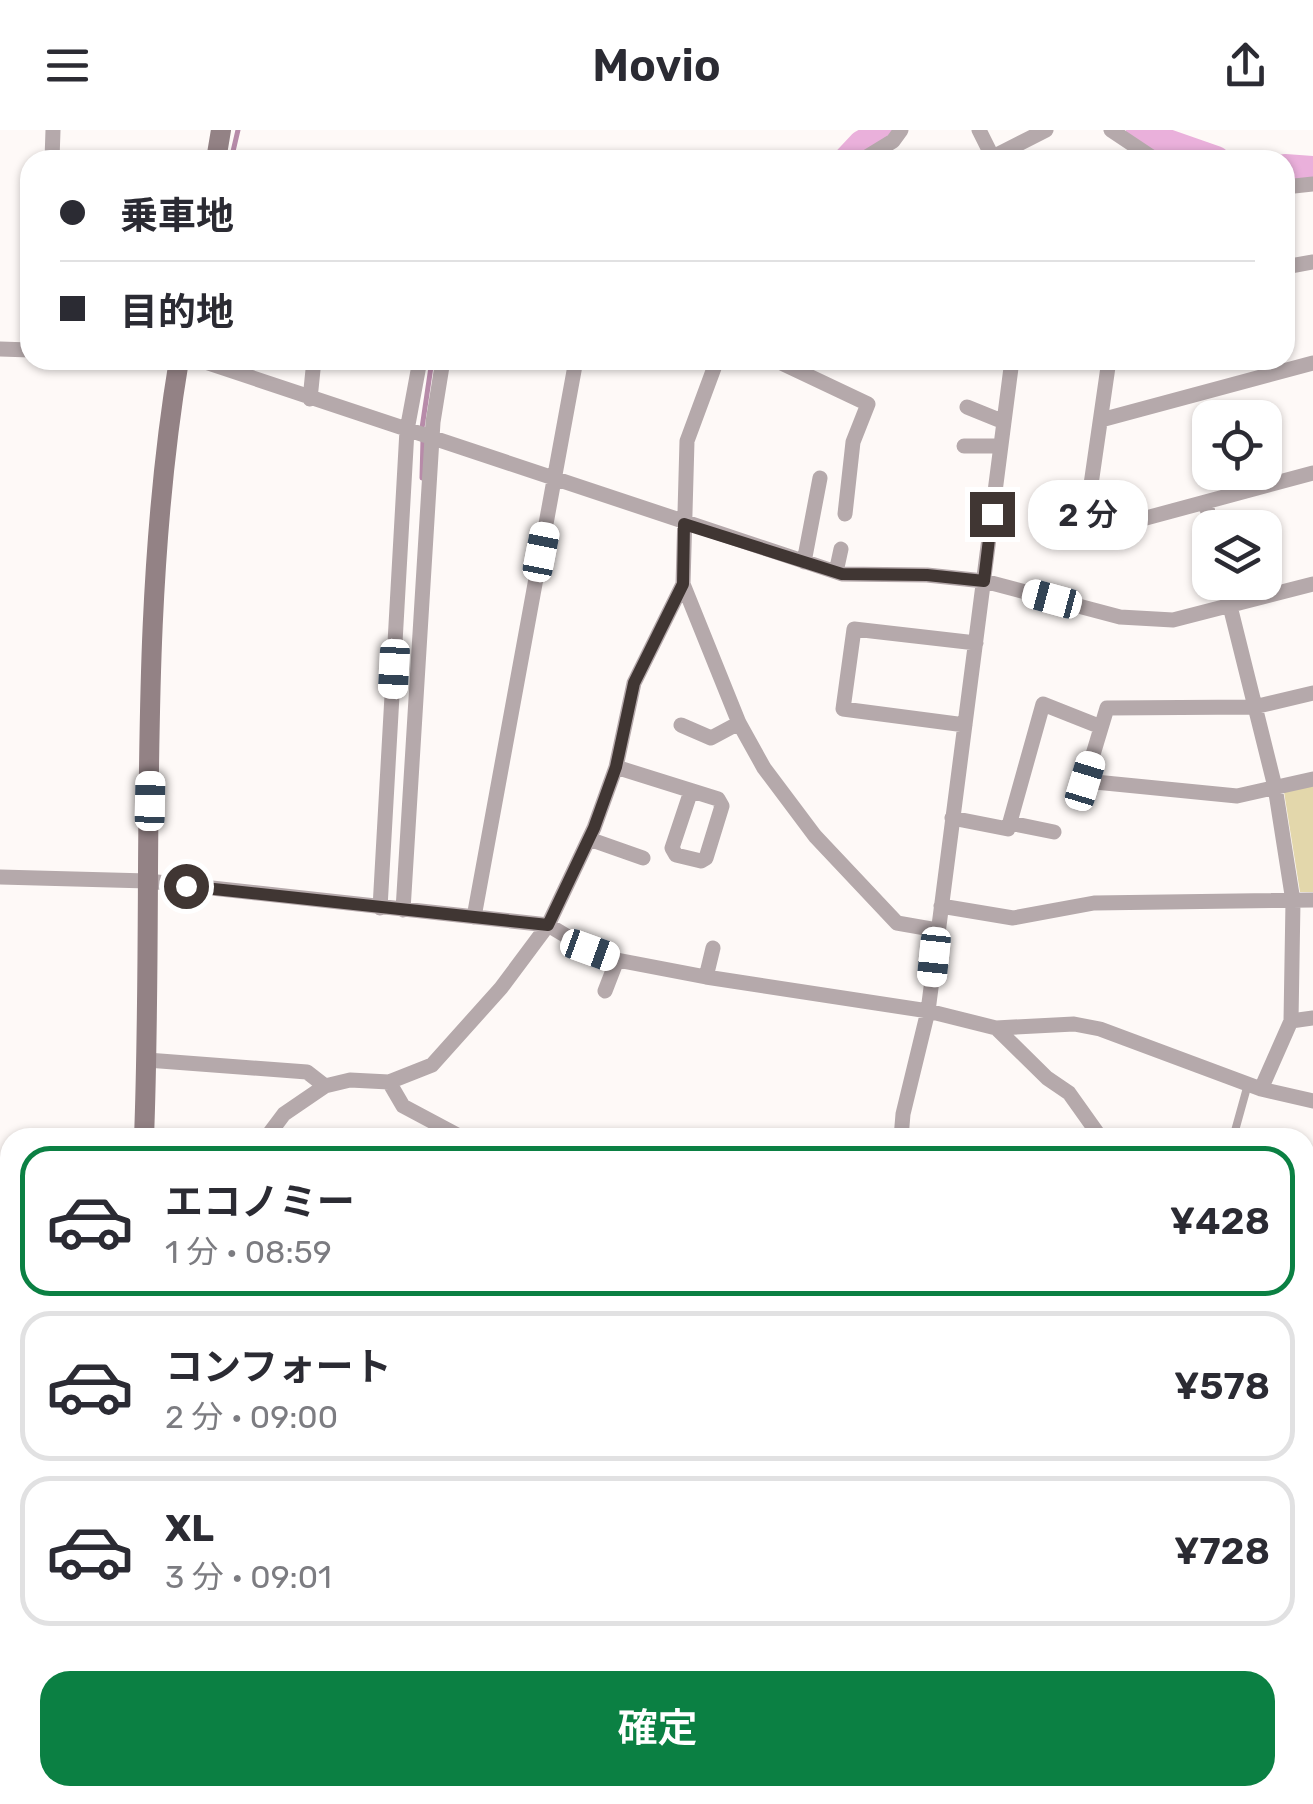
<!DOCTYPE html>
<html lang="ja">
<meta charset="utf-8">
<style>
body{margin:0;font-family:Rubik,"Noto Sans JP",sans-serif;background:#f2f2f3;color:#2b2b33;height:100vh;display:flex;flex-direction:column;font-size:38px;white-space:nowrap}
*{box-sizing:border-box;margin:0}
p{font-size:32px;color:#7c7c81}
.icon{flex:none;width:55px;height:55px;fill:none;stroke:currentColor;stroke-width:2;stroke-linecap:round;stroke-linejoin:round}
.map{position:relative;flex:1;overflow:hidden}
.side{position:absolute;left:0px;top:998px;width:1315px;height:678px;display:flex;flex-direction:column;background:#fff;border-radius:30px 30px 0 0;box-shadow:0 2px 8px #0004}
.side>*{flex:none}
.guide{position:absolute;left:20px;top:20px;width:1275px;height:220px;border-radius:30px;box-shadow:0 2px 8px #0004;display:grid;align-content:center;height:220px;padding:0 40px;background:#fff}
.controls{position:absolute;left:1192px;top:270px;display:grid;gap:20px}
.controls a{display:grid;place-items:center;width:90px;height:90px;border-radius:20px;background:#fff;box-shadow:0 2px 8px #0004;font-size:50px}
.end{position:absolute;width:45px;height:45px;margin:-22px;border:12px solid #403633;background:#fff;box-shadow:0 0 0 5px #fff}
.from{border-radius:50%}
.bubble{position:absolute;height:70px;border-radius:30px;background:#fff;box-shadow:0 2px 8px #0004;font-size:32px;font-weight:600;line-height:70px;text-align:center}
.car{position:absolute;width:30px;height:60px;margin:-30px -15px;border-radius:12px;box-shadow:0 0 8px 2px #0007;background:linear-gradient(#fff 24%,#345 0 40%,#fff 0 76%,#345 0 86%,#fff 0)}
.guide b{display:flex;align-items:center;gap:35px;height:95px;font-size:38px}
.guide b+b{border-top:2px solid #e1e1e2}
.guide i{width:25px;height:25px;background:#2b2b33}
ul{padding:18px 0 0;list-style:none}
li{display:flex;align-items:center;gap:30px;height:150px;margin:0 20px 15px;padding:0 20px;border:5px solid #e1e1e2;border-radius:30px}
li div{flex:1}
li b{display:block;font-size:38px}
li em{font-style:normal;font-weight:600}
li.active{border-color:#0b8043}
li>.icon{width:90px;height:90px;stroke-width:1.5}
.cta{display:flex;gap:20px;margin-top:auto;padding:20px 40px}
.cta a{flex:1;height:115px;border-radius:30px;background:#0b8043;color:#fff;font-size:40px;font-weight:600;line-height:115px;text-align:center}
header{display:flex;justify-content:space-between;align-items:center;height:130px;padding:0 40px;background:#fff;font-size:45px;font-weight:600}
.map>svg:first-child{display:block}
.green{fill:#e3d7ab}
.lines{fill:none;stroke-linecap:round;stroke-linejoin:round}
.stream{stroke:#b78ba9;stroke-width:5}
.river{stroke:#eab0db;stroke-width:28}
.lane{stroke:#b5a9ab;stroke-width:8}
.street{stroke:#b5a9ab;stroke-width:15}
.secondary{stroke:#938285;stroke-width:20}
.route{stroke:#403633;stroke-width:12}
</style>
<header><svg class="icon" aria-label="menu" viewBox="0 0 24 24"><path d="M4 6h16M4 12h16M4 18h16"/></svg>Movio<svg class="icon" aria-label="share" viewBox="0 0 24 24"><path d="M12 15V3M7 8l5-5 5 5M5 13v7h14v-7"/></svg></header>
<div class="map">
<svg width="1313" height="1674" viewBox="0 0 1313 1674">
<rect width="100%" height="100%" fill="#fef9f7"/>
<path class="green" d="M1313,656V762H1300L1284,662Z"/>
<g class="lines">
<path class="stream" d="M231,30L238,0
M422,298L432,230
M422,348L423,309"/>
<path class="river" d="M1140,0L1156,9L1216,30
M847,30L862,14L888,0
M1285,38L1313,40"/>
<path class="lane" d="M1233,1008L1248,954"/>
<path class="street" d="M979,0L994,30
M1111,0L1156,30
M993,27L1046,0
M52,30L53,0
M862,30L893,11L901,0
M1285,57L1313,54
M1285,137L1313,132
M0,219L30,220
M199,230L842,444L927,445L984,451L1120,487L1173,490L1313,454
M717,230L687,311L683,454L634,553L616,637L594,698L548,795L590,820L617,830L706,847L928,881L996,898L1074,894L1100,899L1261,959L1313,971
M775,230L868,274L853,312L845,384
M1109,230L1086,389L1146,388L1313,343
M310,269L314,230
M967,277L1004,292
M1101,290L1313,233
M964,316H1000
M1206,373L1211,398
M804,432L820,348
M836,442L841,419
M1224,452L1275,657L1293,771L1291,891L1261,959
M683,454L739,593L764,638L815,706L897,793L937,800
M1313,563L1254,577L1107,578L1085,651L1237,666L1313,649
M681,595L711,608L739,593
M965,595L843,579L854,499L976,513
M616,637L718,669L722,676L706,728L701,731L676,725L672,718L691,661
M952,688L1008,699L1043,574L1101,597
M1010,693L1054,702
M589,709L643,728
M0,747L148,751L548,795L501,858L432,935L389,952L350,950L325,956L284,984L266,1008
M941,776L1013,788L1094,773L1313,770
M380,778L407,300L420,230
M403,780L433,292L443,230
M474,787L576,230
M706,847L713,818
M605,861L617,830
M1291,891L1313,888
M996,898L1047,948L1069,963L1101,1008
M147,930L307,942L325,956
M389,952L403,976L463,1008
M901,1008L903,984L928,881L1012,230
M1305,1074L1313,1075
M0,1226H10
M1305,1296H1313
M1305,1400L1313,1401
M1305,1467L1313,1466
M1112,1665L1113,1674
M260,1674V1665"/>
<path class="secondary" d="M216,30L221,0
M144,1008C154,749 136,486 179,230
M1305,1216L1313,1215
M0,1324L10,1322
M1305,1582L1313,1581
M132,1674V1665
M562,1674L634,1665
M851,1674V1665"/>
</g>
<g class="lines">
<path class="route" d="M186,756L548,795L594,698L616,637L634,553L683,454L684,394L842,444L927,445L984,451L992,384"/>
</g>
</svg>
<div class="controls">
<a><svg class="icon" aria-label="locate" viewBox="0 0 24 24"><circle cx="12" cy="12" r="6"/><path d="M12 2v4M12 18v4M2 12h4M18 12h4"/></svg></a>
<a><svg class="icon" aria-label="layers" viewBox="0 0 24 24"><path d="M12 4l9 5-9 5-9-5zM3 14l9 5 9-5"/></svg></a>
</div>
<i class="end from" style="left:186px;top:756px"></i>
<i class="end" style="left:992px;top:384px"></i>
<div class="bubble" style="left:1028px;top:350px;width:120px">2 分</div>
<i class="car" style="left:541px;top:422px;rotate:11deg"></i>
<i class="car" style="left:1052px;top:469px;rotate:285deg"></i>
<i class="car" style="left:394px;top:539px;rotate:183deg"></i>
<i class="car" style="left:1085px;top:651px;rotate:17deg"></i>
<i class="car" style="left:150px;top:671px;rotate:1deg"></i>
<i class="car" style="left:590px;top:820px;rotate:110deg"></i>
<i class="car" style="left:934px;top:827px;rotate:186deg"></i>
<div class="guide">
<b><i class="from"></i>乗車地</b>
<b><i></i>目的地</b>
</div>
<section class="side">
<ul>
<li class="active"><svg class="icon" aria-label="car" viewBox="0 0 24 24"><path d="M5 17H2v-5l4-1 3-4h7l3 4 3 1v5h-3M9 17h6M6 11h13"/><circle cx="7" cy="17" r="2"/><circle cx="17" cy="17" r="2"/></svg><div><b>エコノミー</b><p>1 分 · 08:59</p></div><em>¥428</em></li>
<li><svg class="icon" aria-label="car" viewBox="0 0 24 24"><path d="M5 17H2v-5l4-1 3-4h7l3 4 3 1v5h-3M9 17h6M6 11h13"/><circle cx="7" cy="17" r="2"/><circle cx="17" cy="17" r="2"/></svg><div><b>コンフォート</b><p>2 分 · 09:00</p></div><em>¥578</em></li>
<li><svg class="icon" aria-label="car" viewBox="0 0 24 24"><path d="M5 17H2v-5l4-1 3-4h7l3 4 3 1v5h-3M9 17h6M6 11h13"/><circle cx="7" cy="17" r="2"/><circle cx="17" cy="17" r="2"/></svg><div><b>XL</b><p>3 分 · 09:01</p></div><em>¥728</em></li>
</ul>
<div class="cta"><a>確定</a></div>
</section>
</div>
